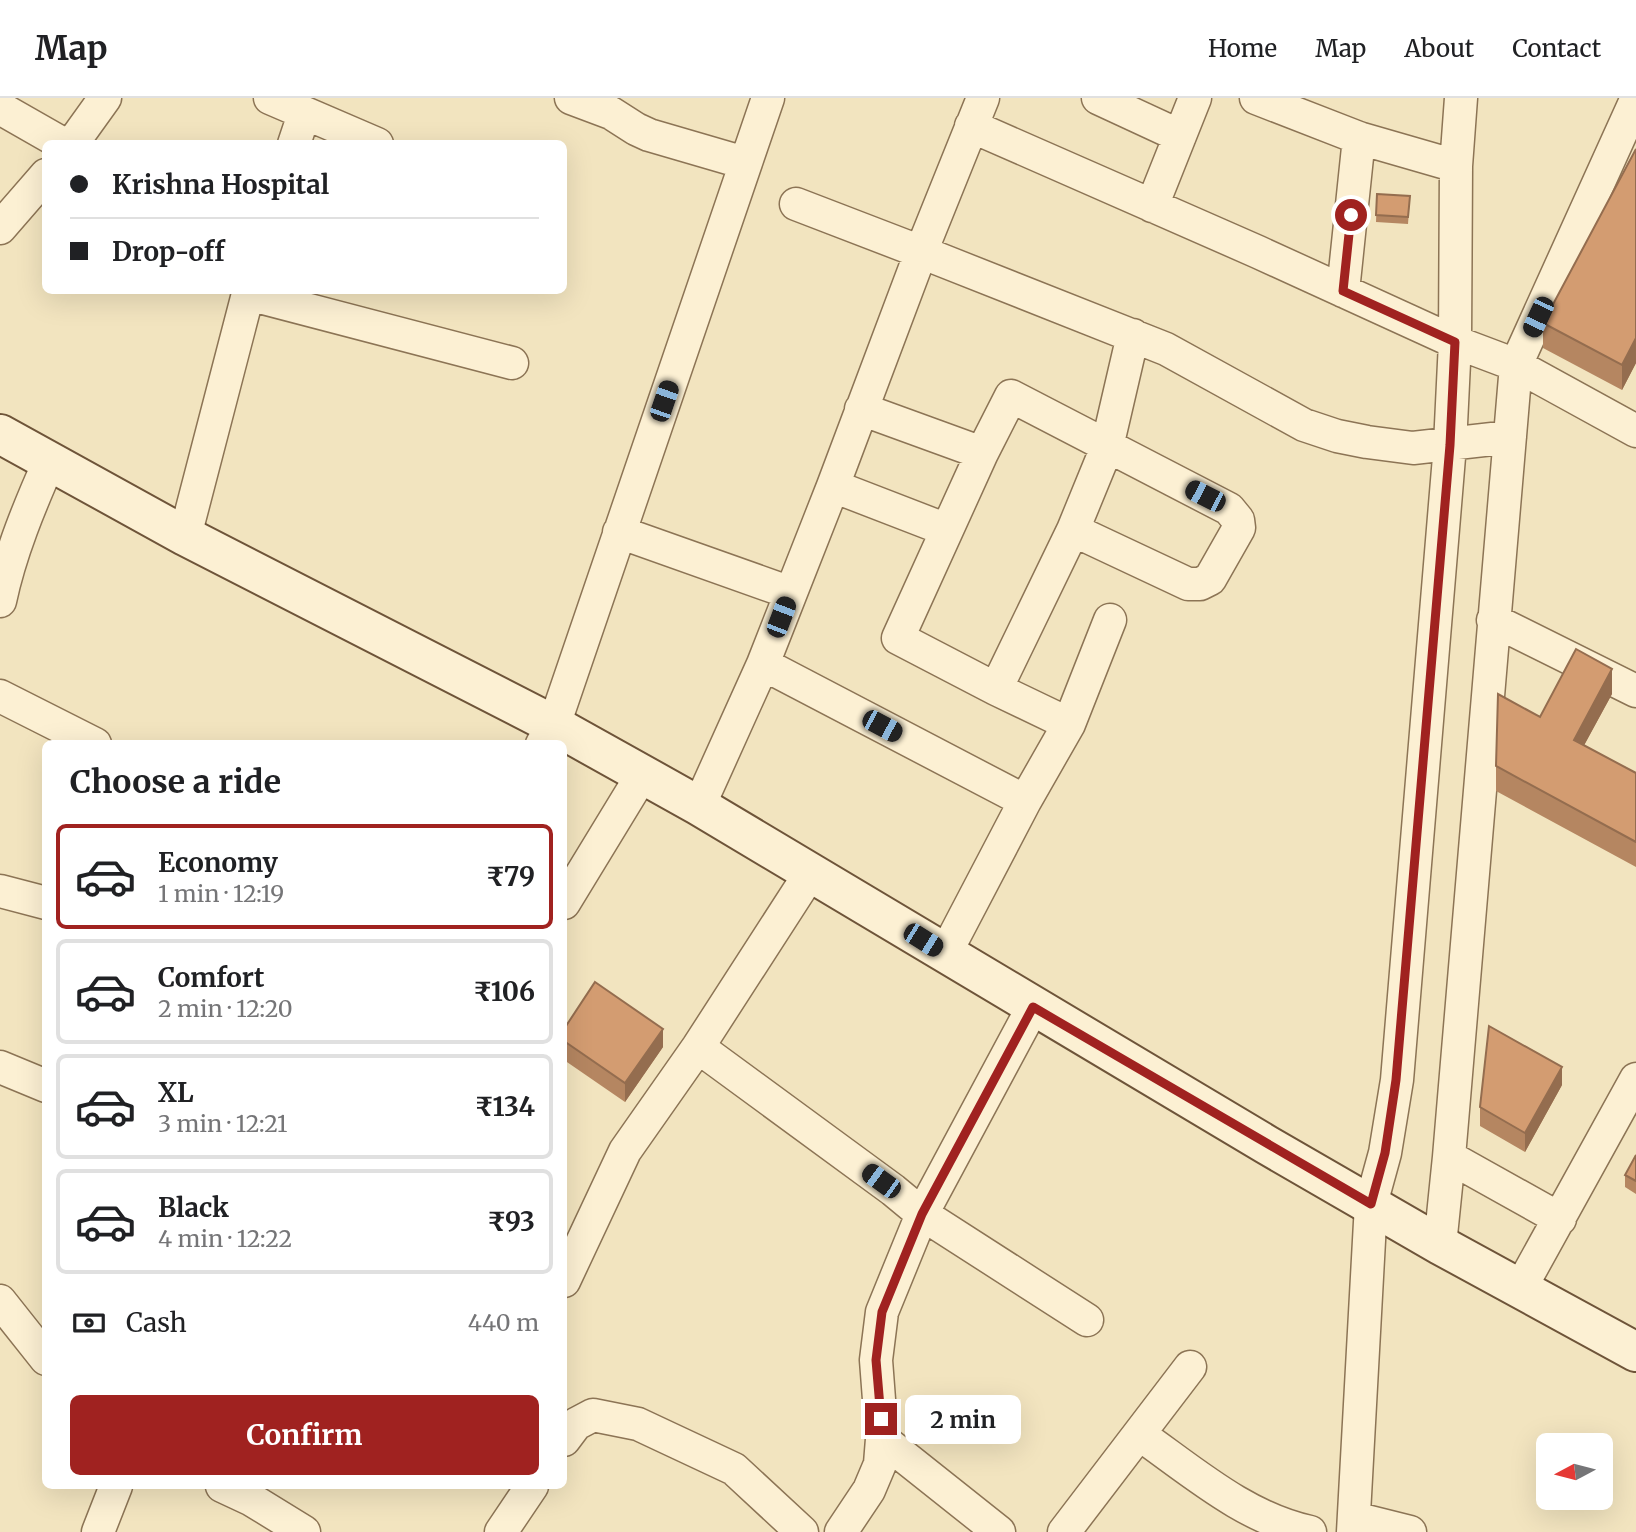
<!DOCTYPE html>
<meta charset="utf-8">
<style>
body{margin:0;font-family:Merriweather,serif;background:#f6f6f6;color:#202124;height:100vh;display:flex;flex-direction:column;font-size:26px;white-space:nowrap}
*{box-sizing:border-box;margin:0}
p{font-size:23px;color:#757577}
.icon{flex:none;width:38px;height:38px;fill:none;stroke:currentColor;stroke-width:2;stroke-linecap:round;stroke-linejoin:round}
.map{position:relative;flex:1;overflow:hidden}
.details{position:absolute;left:42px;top:642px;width:525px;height:749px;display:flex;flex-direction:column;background:#fff;border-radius:10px;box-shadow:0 7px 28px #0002}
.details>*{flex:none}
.guide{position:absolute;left:42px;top:42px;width:525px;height:154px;border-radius:10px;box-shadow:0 7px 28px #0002;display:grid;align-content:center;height:154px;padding:0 28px;background:#fff}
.needle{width:46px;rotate:263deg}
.controls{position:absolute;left:1536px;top:1335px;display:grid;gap:14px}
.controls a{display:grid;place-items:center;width:77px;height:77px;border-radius:10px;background:#fff;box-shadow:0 7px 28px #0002;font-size:35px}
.end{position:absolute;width:32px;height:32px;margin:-16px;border:9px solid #a02220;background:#fff;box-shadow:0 0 0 4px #fff}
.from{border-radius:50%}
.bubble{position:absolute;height:49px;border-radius:10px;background:#fff;box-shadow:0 7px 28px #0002;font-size:23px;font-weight:700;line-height:49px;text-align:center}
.car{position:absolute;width:21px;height:42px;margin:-21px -10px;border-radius:9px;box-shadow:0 0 5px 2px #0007;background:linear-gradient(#222 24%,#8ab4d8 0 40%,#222 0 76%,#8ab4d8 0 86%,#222 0)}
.guide b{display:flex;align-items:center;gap:24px;height:66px;font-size:26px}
.guide b+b{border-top:2px solid #e0e0e0}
.guide i{width:18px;height:18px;background:#202124}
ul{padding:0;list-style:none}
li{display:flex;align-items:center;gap:21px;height:105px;margin:0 14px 10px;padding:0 14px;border:4px solid #e0e0e0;border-radius:10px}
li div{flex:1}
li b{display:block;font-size:26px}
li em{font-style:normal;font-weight:700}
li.current{border-color:#a02220}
li>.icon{width:63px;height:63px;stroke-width:1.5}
h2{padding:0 28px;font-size:32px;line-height:84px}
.pay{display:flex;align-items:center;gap:18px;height:77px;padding:0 28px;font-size:26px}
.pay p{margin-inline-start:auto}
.primary-button{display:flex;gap:14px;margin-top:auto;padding:14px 28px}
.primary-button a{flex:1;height:80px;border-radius:10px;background:#a02220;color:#fff;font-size:28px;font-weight:700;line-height:80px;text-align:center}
header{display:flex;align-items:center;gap:42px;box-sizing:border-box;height:98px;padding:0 35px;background:#fff;border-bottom:2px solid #e0e0e0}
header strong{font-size:33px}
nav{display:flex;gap:38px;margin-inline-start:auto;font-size:24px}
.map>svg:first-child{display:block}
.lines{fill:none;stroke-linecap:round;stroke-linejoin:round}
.minor-casing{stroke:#8c7455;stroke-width:35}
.secondary-casing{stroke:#6e5439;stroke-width:42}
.minor{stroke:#fcf0d3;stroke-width:32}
.secondary{stroke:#fcf0d3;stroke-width:38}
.wall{fill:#b58661}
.shaded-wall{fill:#946d4f}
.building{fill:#d39c71;stroke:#946d4f;stroke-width:2}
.route{stroke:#a02220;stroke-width:9}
</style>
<header>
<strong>Map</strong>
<nav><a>Home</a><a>Map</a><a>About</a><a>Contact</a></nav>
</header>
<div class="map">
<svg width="1636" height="1434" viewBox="0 0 1636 1434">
<rect width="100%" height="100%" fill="#f2e4bf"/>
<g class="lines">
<g class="minor-casing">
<path id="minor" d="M270,0L377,46
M571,0L611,15L636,31L649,37L745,65
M1098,0L1180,38
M1256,0L1359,40L1456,68
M0,10L63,46
M971,28L1258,154L1455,244L1516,267L1636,333
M72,46L105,0
M294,46L304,16
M796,106L921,154L983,0
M1152,108L1195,0
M0,130L46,77
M1343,193L1359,40
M248,196L512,265
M861,311L982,355
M833,388L947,432
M619,434L791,495
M185,438L249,192
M0,503C10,455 30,407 50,362
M1493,522L1636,593
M763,566L1025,703
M996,591L898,540L982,355L1011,298L1229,411L1238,422L1239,430L1210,481L1200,486H1188L1073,432
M0,598L95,646
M1069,626L996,591L1073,432L1107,349L1133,237
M542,646L554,627L768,0
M699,708L763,566L833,388L921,154L1166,251L1304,327L1337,338L1367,344L1413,350L1510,339
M0,793L46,805
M564,805L642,677
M945,856L1025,703L1069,626L1110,522
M698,949L893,1092L922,1116L1087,1222
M0,969L46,988
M1449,1059L1560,1121
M1440,1147L1449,1059L1516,267L1636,2
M564,1183L625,1053L698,949L811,774
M1520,1191L1636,981
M0,1203L46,1261
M1139,1336C1193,1374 1245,1420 1310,1434
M882,1341L999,1434
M564,1342L576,1326L593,1317L638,1326L734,1371L802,1434
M222,1388L252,1402L304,1434
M1354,1420L1410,1434
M98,1434L116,1388
M501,1434L532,1388
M841,1434L869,1392L880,1366L882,1341L876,1262L882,1214L922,1116L1033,909
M1064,1434L1190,1269
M1353,1434L1371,1106L1385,1055L1397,982L1450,347L1455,244L1456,68L1461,0"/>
</g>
<g class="secondary-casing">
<path id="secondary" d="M0,336L185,438L554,627L699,708L1267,1047L1440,1147L1636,1254"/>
</g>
<use href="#minor" class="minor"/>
<use href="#secondary" class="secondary"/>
</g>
<path class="wall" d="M1636,51V265L1622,292L1543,250V225Z
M1377,96L1410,98L1408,126L1376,124Z
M1612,596L1584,647L1636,675V769L1496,693V668L1540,619Z
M564,931L663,949L625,1004L564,962Z
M1562,987L1525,1054L1480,1028V1009Z
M1636,1057V1096L1625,1089V1077Z"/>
<path class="shaded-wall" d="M1636,240V265L1622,292V267Z
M1612,571V596L1574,666V642Z
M663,931V949L625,1004V985Z
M1562,969V987L1525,1054V1035Z"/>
<path class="building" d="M1636,51V240L1622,267L1543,225Z
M1377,96L1410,98L1408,119L1376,117Z
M1576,551L1612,571L1574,642L1636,675V744L1496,668L1498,596L1540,619Z
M595,884L663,931L625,985L564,943V931Z
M1489,928L1562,969L1525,1035L1480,1009Z
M1636,1057V1083L1625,1077Z"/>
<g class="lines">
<path class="route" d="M881,1321L876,1262L882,1214L922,1116L1033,909L1371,1106L1385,1055L1396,982L1450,347L1455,244L1343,193L1351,117"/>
</g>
</svg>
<div class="controls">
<a><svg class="needle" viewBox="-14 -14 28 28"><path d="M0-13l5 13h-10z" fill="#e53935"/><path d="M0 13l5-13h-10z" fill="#757577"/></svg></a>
</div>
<i class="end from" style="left:1351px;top:117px"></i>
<i class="end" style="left:881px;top:1321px"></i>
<div class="bubble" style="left:905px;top:1297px;width:116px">2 min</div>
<i class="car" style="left:1538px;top:219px;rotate:205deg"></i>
<i class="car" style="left:664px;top:303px;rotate:19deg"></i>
<i class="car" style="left:1205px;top:398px;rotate:297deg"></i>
<i class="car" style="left:781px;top:519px;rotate:21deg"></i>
<i class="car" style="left:882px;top:628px;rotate:118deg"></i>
<i class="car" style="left:923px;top:842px;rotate:122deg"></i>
<i class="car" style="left:881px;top:1083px;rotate:306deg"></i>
<div class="guide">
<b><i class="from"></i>Krishna Hospital</b>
<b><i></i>Drop-off</b>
</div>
<section class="details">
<h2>Choose a ride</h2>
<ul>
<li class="current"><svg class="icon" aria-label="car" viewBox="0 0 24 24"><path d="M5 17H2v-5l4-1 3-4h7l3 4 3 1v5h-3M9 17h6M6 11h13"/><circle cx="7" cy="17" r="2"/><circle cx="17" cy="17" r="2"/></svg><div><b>Economy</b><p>1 min · 12:19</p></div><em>₹79</em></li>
<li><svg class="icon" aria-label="car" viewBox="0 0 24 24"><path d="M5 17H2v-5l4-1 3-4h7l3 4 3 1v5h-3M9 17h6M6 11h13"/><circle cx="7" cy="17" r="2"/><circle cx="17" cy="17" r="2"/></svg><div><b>Comfort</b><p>2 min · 12:20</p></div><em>₹106</em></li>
<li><svg class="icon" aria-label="car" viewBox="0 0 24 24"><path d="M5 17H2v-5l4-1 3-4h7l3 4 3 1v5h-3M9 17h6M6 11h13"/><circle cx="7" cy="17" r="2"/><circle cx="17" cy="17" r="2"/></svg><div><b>XL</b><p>3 min · 12:21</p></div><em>₹134</em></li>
<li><svg class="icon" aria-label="car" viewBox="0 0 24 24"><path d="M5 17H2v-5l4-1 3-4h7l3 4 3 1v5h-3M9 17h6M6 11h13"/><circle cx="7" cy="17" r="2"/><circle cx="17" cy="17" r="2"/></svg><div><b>Black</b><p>4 min · 12:22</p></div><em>₹93</em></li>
</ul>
<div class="pay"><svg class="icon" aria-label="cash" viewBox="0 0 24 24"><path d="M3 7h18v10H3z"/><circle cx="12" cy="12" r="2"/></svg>Cash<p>440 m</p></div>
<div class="primary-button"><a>Confirm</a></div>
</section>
</div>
